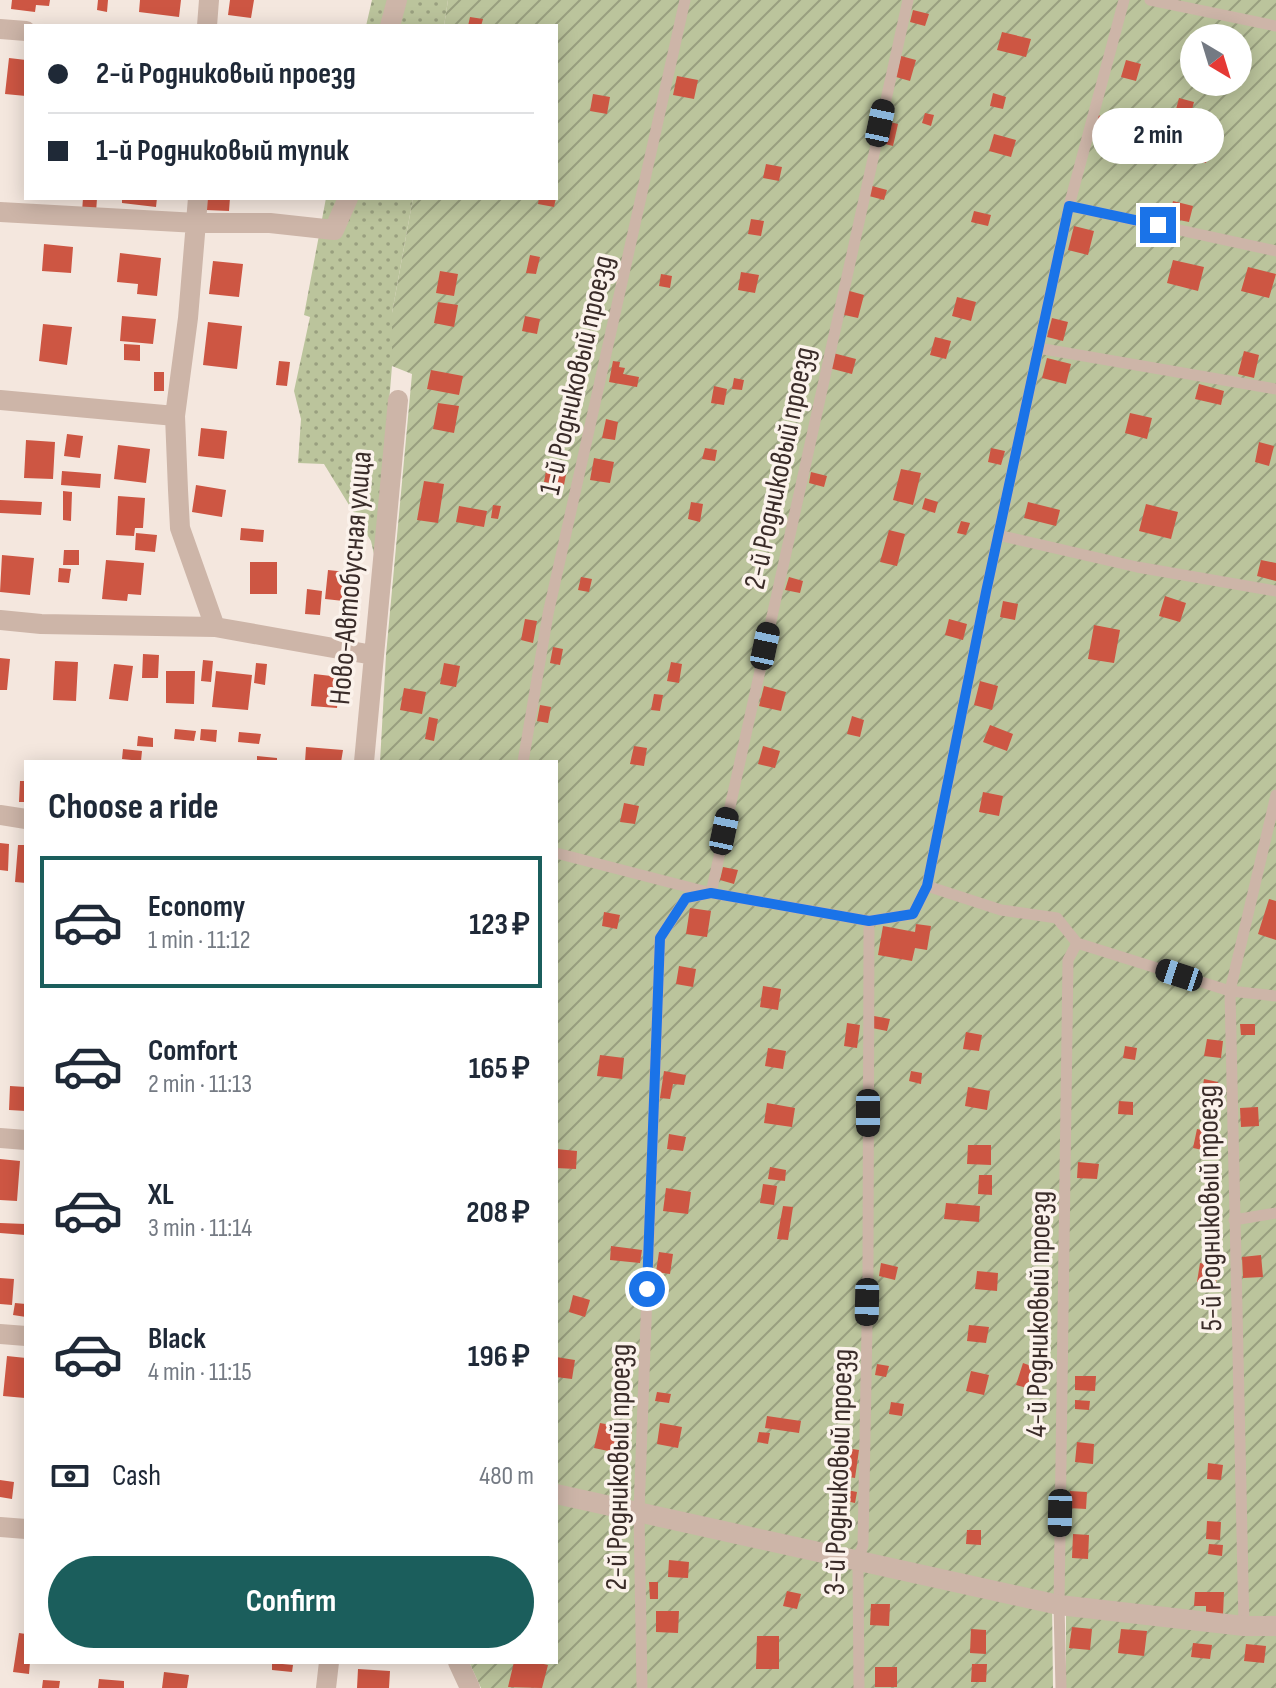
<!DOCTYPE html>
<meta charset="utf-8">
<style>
body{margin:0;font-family:"Sofia Sans Condensed",sans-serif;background:#f2f2f3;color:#1f2937;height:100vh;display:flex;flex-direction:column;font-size:30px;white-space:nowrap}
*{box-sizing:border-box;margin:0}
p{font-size:26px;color:#747a83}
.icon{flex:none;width:44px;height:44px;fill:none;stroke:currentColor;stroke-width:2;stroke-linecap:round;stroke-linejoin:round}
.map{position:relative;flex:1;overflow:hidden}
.sheet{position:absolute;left:24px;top:760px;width:534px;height:904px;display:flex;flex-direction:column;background:#fff;border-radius:0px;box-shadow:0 4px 20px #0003}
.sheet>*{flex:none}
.guide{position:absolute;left:24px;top:24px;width:534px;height:176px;border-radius:0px;box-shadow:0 4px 20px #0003;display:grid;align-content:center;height:176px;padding:0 24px;background:#fff}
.needle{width:52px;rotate:142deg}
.tools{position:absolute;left:1180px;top:24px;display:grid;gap:16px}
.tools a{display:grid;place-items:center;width:72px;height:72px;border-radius:50%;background:#fff;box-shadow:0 4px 20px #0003;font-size:40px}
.end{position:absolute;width:36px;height:36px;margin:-18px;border:10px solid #1a73e8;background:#fff;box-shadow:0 0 0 4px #fff}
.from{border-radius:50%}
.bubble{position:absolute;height:56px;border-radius:28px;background:#fff;box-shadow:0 4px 20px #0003;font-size:26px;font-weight:700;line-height:56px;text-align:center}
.car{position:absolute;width:24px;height:48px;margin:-24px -12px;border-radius:10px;box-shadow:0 0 6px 2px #0007;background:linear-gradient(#222 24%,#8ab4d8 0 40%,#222 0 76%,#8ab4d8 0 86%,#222 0)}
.guide b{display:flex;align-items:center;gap:28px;height:76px;font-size:30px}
.guide b+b{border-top:2px solid #e0e1e3}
.guide i{width:20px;height:20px;background:#1f2937}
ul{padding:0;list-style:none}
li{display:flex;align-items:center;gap:24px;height:132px;margin:0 16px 12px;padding:0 8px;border:4px solid transparent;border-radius:0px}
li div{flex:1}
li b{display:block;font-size:30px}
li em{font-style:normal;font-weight:700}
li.current{border-color:#1b5e5c}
li>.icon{width:72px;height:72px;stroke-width:1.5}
h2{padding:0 24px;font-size:36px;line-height:96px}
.pay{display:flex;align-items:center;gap:20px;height:88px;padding:0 24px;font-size:30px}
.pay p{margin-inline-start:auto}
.primary-button{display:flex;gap:16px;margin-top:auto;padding:16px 24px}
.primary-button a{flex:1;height:92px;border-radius:48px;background:#1b5e5c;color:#fff;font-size:32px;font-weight:700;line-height:92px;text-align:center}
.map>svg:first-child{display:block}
.grass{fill:url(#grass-dots)}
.garden{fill:url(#garden-furrows);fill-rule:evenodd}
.building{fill:#cd5643}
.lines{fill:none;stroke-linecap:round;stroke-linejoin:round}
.service{stroke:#cdb5a8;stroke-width:11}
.minor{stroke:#cdb5a8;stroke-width:20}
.route{stroke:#1a73e8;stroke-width:10}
.labels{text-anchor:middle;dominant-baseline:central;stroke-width:7;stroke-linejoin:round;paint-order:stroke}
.street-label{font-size:30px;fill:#3a2c29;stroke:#fbf2eb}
</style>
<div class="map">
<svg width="1276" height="1688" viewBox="0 0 1276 1688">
<defs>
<pattern id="grass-dots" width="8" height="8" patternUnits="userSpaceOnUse" patternTransform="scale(2)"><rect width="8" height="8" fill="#bbc49c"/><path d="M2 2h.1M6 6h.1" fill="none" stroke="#999f7f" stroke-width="1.8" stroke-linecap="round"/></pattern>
<pattern id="garden-furrows" width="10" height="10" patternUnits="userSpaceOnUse" patternTransform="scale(2)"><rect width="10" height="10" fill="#bbc49c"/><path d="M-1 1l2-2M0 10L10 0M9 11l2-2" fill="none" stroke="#999f7f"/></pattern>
</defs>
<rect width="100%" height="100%" fill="#f4e7de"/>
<path class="grass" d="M372,0H448L444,26H366Z
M326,198H413L392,313V366L376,563L371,541L324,464L298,463L301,419L294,391L310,317L304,315Z"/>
<path class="garden" d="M448,0H1276V1622L1052,1598L1053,1688H481L469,1662H556V762H380L386,655L412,374L392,366V313L413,198H556V26H444ZM1194,38H1238V82H1194Z
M1066,1615L1276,1633V1688H1066Z"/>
<path class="building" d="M12,0H50L49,6L36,5L35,12L11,9Z
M98,0H108L107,12L97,10Z
M140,0H181L179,17L139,12Z
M230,0H254L251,18L228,15Z
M913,10L929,14L925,26L910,22Z
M470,17L483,19L481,26H468Z
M1002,32L1031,39L1026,57L997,50Z
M901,56L916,60L910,81L896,77Z
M9,58L26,60V96L5,94Z
M1126,60L1141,64L1136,81L1121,77Z
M677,76L698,80L694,99L673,95Z
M1200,82H1220L1218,93L1199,88Z
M993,93L1006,97L1003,109L990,106Z
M593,94L610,97L607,114L590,111Z
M1179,98L1194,102L1189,121L1174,117Z
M925,113L934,115L931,126L922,123Z
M1097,115L1121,121L1117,134L1105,131L1102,141L1091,138Z
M886,121L898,124L893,146L881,143Z
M994,134L1016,140L1011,157L989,151Z
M1191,138L1211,143L1206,163L1186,158Z
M766,164L782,167L779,181L763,178Z
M872,186L887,190L884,200L869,196Z
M83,198H97L96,213L82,212Z
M122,198H157L156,207L122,203Z
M207,198H230L229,211L206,210Z
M539,198H556L554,207L538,204Z
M1173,201L1193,206L1189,222L1169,218Z
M974,211L991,215L988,226L971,222Z
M751,219L764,221L761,236L748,234Z
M1074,226L1094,231L1088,255L1068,250Z
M44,244L73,247L71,273L42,271Z
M120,253L161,258L157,296L137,294L138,284L117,282Z
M530,255L540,257L536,274L526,273Z
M1173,260L1204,267L1198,291L1167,283Z
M213,261L243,264L239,297L209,294Z
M1248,267L1276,274L1269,298L1241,291Z
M440,271L458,274L454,296L436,293Z
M741,272L759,275L755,293L738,290Z
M661,274L672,276L670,288L659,286Z
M846,290L864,295L858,318L840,314Z
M957,297L976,302L971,321L952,316Z
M438,302L458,305L454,327L434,323Z
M122,316L156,319L153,344L120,341Z
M525,316L540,319L537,334L522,331Z
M1052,318L1068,322L1063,341L1047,337Z
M208,322L242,326L237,369L203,365Z
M43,324L72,327L67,365L39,361Z
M935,337L951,341L946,359L930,355Z
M124,344L140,345V361L124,360Z
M1244,351L1259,355L1254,378L1238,374Z
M833,353L856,359L852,374L829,368Z
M1047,358L1071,364L1066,384L1042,378Z
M279,361L290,362L287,386L276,385Z
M613,361L620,362L619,367L625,368L623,374L639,377L637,387L609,382Z
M431,370L463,376L459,395L427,389Z
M154,372H164V391H154Z
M734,378L744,380L742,390L732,389Z
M1199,384L1224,391L1221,405L1195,399Z
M714,386L727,389L724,405L711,403Z
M438,403L459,406L454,433L433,429Z
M1130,413L1152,418L1147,439L1125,433Z
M606,419L618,422L615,440L602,438Z
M201,428L227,431L224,459L198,456Z
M67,434L83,436L80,458L64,456Z
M26,440L55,442L53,479L24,478Z
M1259,442L1274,446L1269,466L1255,462Z
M118,445L150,449L146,483L114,479Z
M705,448L717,450L715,461L702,459Z
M991,448L1005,451L1001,465L988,462Z
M594,458L614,462L610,483L590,480Z
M548,460L568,464L564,485L544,482Z
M901,469L921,473L913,505L893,500Z
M62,471L101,474L100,488L61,485Z
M811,472L827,476L824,487L809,483Z
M424,481L444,484L438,523L417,520Z
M196,485L226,490L222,517L192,512Z
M63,491L72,492L71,521L63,520Z
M118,496L145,498L143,528H135L134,536L116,535Z
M925,498L938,502L935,513L922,509Z
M0,500L42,502L41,515L0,513Z
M691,502L703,504L700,522L688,519Z
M1028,502L1060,510L1056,526L1024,518Z
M1146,504L1178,512L1171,539L1139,531Z
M493,505L501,506L498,519L491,518Z
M459,506L487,511L484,527L456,522Z
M961,521L970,523L966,535L957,533Z
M241,528L264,530L263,542L240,540Z
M889,530L905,534L897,566L880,562Z
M136,533L157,535L155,552L135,550Z
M64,550H79V565H63Z
M2,555L34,558L30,595L0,592Z
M106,560L144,563L141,595L128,594L127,601L102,599Z
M1261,560L1276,563V581L1257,576Z
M250,562H277V594H250Z
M59,568L71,569L69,583L58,582Z
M328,570L356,573L353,602L325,599Z
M581,577L592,579L589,592L578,590Z
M789,577L803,581L800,593L785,590Z
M307,589L322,591L320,615L305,614Z
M1165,596L1186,603L1180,622L1159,616Z
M1003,601L1018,604L1015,620L1000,617Z
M525,619L537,621L533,643L521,640Z
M949,619L967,624L963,640L945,635Z
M1094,625L1120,630L1114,663L1088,659Z
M553,647L563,649L560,665L550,663Z
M143,654L159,655L158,678H142Z
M0,658L10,659L7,690H0Z
M203,660L213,661L211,682L201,681Z
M55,661L78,662L76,701L53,700Z
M671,662L682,664L679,683L667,681Z
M256,663L267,664L265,685L254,683Z
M444,663L460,666L456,687L440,684Z
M114,664L133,666L128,701L109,699Z
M166,671H195L194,704L166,703Z
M216,671L252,675L248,710L212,707Z
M314,674L340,677L337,708L311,706Z
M980,681L998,686L992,710L974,705Z
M764,686L786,692L781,711L759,706Z
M404,688L426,692L422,714L400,710Z
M654,694L663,695L660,711L651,710Z
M540,705L551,707L548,723L537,721Z
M852,716L864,720L860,737L847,734Z
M429,717L438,719L434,741L425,739Z
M990,725L1013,734L1007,751L983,742Z
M175,729L196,731L194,741L174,739Z
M201,729L217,730L216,742L200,740Z
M239,732L261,734L259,744L238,742Z
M138,736L153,738V747L137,746Z
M634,746L647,748L644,766L630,764Z
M763,746L780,751L775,768L758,764Z
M306,747L343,750L341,762H305Z
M123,749L142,751L141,761L122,759Z
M257,756L277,758V762H257Z
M20,781H26V802H19Z
M983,792L1003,796L999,816L979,812Z
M624,803L639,806L635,824L620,822Z
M0,843L9,844L8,871L0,870Z
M18,845H26V883L15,882Z
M723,867L738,870L734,884L720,880Z
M1269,899L1276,901V940L1258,934Z
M690,908L711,911L707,937L686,934Z
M604,912L620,915L617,929L602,926Z
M916,924L931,926L927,950L915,948L912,961L878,955L883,926L915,932Z
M679,966L696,969L693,987L676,984Z
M763,986L781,989L778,1010L760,1007Z
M874,1016L890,1019L887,1031L872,1028Z
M847,1023L860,1025L857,1048L844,1046Z
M1240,1024H1255V1035H1241Z
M966,1032L982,1035L979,1051L963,1049Z
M1207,1039L1223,1041L1221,1058L1204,1056Z
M1125,1046L1137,1048L1135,1060L1123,1058Z
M768,1048L786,1051L783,1069L765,1066Z
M600,1055L624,1058L622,1079L597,1076Z
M664,1071L686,1075L684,1085L673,1084L670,1099L660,1098Z
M911,1071L922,1073L921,1084L909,1081Z
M1204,1079L1218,1082L1215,1099L1201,1097Z
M10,1086L26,1087V1111L9,1110Z
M968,1087L990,1091L987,1110L965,1106Z
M1119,1101L1133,1102V1115L1118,1114Z
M767,1103L795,1108L792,1127L764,1123Z
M1258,1107L1259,1126L1241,1127L1240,1108Z
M1197,1129L1216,1133L1212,1152L1193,1148Z
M669,1134L686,1137L683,1151L667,1149Z
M968,1145H991V1165L967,1164Z
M556,1149L577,1151L576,1169L556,1168Z
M0,1159L20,1161L17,1201L0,1200Z
M1078,1162L1099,1164L1097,1179L1077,1178Z
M770,1167L786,1170L785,1181L768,1179Z
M979,1175H992V1195L978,1194Z
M763,1184L777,1186L774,1205L760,1203Z
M666,1188L691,1192L688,1214L663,1211Z
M946,1203L980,1206L979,1222L944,1219Z
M783,1206L793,1207L788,1240L777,1239Z
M0,1223L26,1224L25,1235L0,1233Z
M611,1246L642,1250L640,1263L610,1260Z
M659,1252L673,1254L670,1274L656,1272Z
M1261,1255L1263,1277L1243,1278L1242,1257Z
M881,1263L898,1267L895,1280L879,1276Z
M1200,1263L1218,1266L1216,1284L1197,1282Z
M977,1271L998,1273L997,1291L975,1289Z
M0,1278L14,1279L12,1305L0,1304Z
M573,1295L590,1300L585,1317L569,1312Z
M15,1303L26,1304V1317L13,1315Z
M969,1325L989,1327L986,1343L967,1341Z
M7,1356L26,1358L25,1398L3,1396Z
M556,1357L575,1360L572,1379L556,1377Z
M1023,1363L1034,1367L1027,1388L1016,1385Z
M877,1364L889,1366L886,1377L875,1375Z
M971,1371L989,1375L984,1395L966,1391Z
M1075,1376H1096L1095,1391L1075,1390Z
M657,1392L671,1394L669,1403L655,1401Z
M1075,1400L1090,1401L1089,1410L1075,1409Z
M891,1402L904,1404L902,1416L889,1414Z
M767,1416L801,1421L799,1433L765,1428Z
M600,1423L632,1429L627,1455L594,1448Z
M660,1423L682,1427L678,1448L657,1444Z
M759,1432L770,1433L768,1444L757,1442Z
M1077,1442L1094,1444L1093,1464L1075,1462Z
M839,1447L859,1450L855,1478L835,1475Z
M1208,1463L1223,1465L1221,1480L1207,1479Z
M0,1480L14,1482L12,1499L0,1497Z
M847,1490L857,1492L855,1503L846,1501Z
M1070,1491L1087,1492L1086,1509L1069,1508Z
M1207,1521L1221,1522L1220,1540L1206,1539Z
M967,1530H981V1545L966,1544Z
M1073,1534L1089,1535L1088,1559L1072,1558Z
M1209,1544L1223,1545L1222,1556L1208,1554Z
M669,1560L689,1562L688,1578L668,1577Z
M649,1582H658V1599H650Z
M787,1591L801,1594L797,1609L783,1606Z
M1195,1592H1224L1223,1615H1206V1606H1194Z
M871,1604H890L889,1626L870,1625Z
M656,1611H679L678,1633L656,1632Z
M1072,1627L1092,1629L1090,1650L1069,1648Z
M971,1629L986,1630V1654L970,1653Z
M1121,1629L1147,1631L1144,1656L1118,1653Z
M19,1633L26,1634V1662H30L29,1674L13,1672Z
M757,1636H779V1669H756Z
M1193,1643L1212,1645L1210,1659L1191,1657Z
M1246,1644L1266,1646L1264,1663L1244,1661Z
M514,1662H535L548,1665L542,1688L508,1687Z
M272,1663L293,1665L292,1672L272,1670Z
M972,1664H987L986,1682H971Z
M875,1667H897V1687H875Z
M358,1669L390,1671L389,1688H357Z
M164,1672L189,1675L187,1688H162Z
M99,1679L124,1681V1688H98Z
M43,1680L60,1681L59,1688H42Z"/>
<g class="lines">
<path class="service" d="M1150,0L1276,26
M1069,206L1276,251
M1038,348L1276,389
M998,535L1137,567L1276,591
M523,762L548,614L685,0
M556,853L711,893L869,921L913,914L927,886L1001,910L1057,918L1077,943L1230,991L1276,996
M927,886L986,592L1069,206L1124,0
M1234,1220L1276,1213
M1244,1626L1230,991L1276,795
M642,1688L639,1512L660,938L686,898L711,893L908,0
M859,1688L858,1561L863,1545L868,1272L869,921
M1061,1688L1059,1605L1068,960L1077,943"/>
<path class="minor" d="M207,26L209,0
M390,26L397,0
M0,29L26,31
M198,198L188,318L175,416L178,490L180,528L215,627
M0,212L197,223H270L334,230L348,198
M0,400L175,416
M0,620L41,624L215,627L373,655
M364,762L398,400
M0,815L26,819
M0,1138L26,1140
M0,1334L26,1336
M556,1494L1059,1605L1244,1626H1276
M0,1527L26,1529
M458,1662L470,1688
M326,1688L329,1662"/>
</g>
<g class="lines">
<path class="route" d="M647,1289L660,938L686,898L711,893L869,921L913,914L927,886L986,592L1069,206L1158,225"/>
</g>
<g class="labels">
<g class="street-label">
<text transform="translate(577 375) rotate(-77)">1-й Родниковый проезд</text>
<text transform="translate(780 468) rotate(-78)">2-й Родниковый проезд</text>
<text transform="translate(351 578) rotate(-85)">Ново-Автобусная улица</text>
<text transform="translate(1210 1208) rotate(-91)">5-й Родниковый проезд</text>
<text transform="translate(1039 1314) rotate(-89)">4-й Родниковый проезд</text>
<text transform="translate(619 1467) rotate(-89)">2-й Родниковый проезд</text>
<text transform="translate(839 1472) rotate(-88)">3-й Родниковый проезд</text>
</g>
</g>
</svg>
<div class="tools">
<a><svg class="needle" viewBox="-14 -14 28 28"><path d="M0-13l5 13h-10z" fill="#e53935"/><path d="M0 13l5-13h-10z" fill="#747a83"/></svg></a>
</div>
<i class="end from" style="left:647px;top:1289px"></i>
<i class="end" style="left:1158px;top:225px"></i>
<div class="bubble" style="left:1092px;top:108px;width:132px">2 min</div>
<i class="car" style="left:880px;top:123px;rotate:12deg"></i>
<i class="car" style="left:765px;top:646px;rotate:12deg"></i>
<i class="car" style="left:724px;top:831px;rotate:12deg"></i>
<i class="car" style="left:1179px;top:975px;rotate:288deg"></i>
<i class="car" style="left:868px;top:1113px;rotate:180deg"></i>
<i class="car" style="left:867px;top:1302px;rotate:181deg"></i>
<i class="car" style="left:1060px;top:1513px;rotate:181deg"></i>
<div class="guide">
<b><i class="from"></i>2-й Родниковый проезд</b>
<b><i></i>1-й Родниковый тупик</b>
</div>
<section class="sheet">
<h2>Choose a ride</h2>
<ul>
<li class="current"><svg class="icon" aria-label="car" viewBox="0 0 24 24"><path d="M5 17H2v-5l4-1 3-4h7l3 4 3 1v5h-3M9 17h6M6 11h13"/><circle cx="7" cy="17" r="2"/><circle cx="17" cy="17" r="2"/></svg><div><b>Economy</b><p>1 min · 11:12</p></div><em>123 ₽</em></li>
<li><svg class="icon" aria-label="car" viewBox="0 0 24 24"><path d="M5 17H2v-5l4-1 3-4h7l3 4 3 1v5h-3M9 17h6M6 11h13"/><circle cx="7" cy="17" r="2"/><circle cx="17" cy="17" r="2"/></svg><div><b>Comfort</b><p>2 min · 11:13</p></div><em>165 ₽</em></li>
<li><svg class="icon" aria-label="car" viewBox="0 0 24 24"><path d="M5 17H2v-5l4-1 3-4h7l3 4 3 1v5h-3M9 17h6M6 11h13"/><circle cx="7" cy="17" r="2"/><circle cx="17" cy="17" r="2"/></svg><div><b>XL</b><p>3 min · 11:14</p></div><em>208 ₽</em></li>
<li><svg class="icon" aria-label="car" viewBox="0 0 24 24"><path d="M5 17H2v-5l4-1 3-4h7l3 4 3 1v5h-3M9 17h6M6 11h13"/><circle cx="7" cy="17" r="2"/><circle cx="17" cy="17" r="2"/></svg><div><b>Black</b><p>4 min · 11:15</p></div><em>196 ₽</em></li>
</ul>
<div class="pay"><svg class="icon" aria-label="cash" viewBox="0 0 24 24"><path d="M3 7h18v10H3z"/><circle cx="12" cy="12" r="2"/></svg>Cash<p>480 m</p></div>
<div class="primary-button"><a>Confirm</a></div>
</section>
</div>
